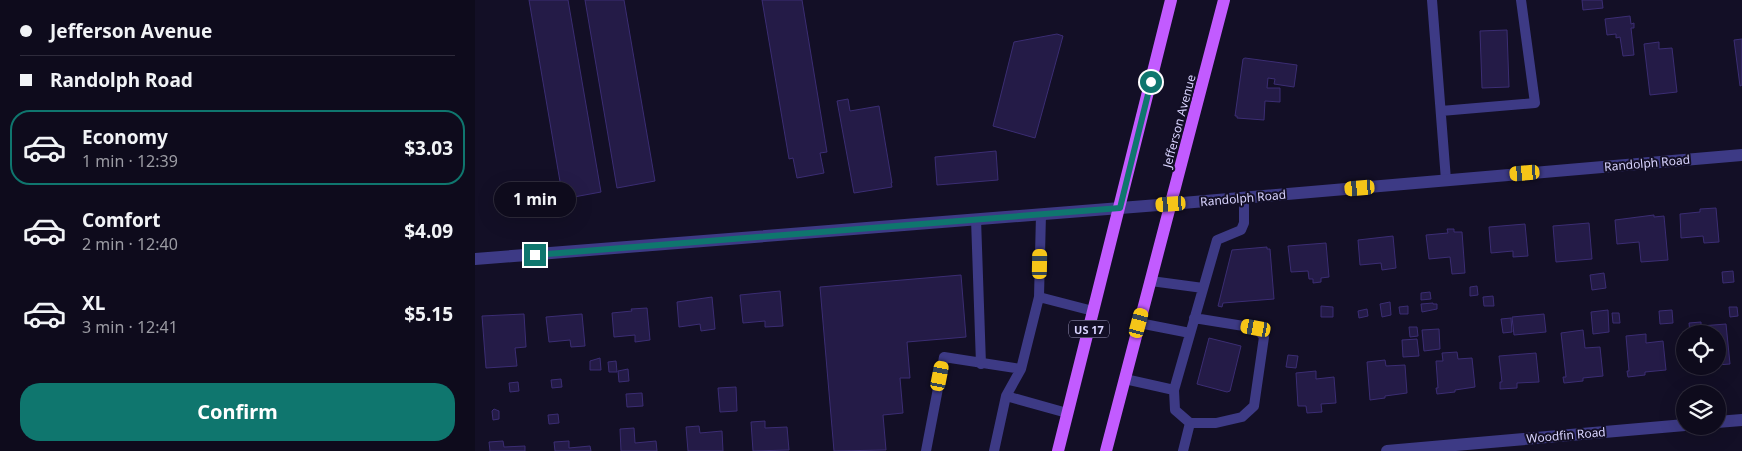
<!DOCTYPE html>
<meta charset="utf-8">
<style>
body{margin:0;font-family:"Noto Sans",sans-serif;background:#1c1929;color:#f1f3f6;height:100vh;display:flex;flex-direction:column;font-size:19px;white-space:nowrap}
*{box-sizing:border-box;margin:0}
p{font-size:16px;color:#9b9ba3}
.icon{flex:none;width:28px;height:28px;fill:none;stroke:currentColor;stroke-width:2;stroke-linecap:round;stroke-linejoin:round}
.map{position:relative;flex:1;overflow:hidden}
.panel{display:flex;flex-direction:column;background:#0e0b1c;width:475px}
.panel>*{flex:none}
.top-card{display:grid;align-content:center;height:110px;padding:0 20px;background:#0e0b1c}
.fabs{position:absolute;left:1201px;top:325px;display:grid;gap:10px}
.fabs a{display:grid;place-items:center;width:50px;height:50px;border-radius:50%;background:#0e0b1c;box-shadow:0 5px 20px #0002,0 0 0 1px #2e2b3b;font-size:25px}
.end{position:absolute;width:22px;height:22px;margin:-11px;border:6px solid #0f766e;background:#fff;box-shadow:0 0 0 2px #fff}
.from{border-radius:50%}
.bubble{position:absolute;height:35px;border-radius:18px;background:#0e0b1c;box-shadow:0 5px 20px #0002,0 0 0 1px #2e2b3b;font-size:16px;font-weight:700;line-height:35px;text-align:center}
.car{position:absolute;width:15px;height:30px;margin:-15px -8px;border-radius:6px;box-shadow:0 0 4px 1px #0007;background:linear-gradient(#f5c518 24%,#345 0 40%,#f5c518 0 76%,#345 0 86%,#f5c518 0)}
.top-card b{display:flex;align-items:center;gap:18px;height:48px;font-size:19px}
.top-card b+b{border-top:1px solid #2e2b3b}
.top-card i{width:12px;height:12px;background:#f1f3f6}
ul{padding:0;list-style:none}
li{display:flex;align-items:center;gap:15px;height:75px;margin:0 10px 8px;padding:0 10px;border:2px solid transparent;border-radius:20px}
li div{flex:1}
li b{display:block;font-size:19px}
li em{font-style:normal;font-weight:700}
li.active{border-color:#0f766e}
li>.icon{width:45px;height:45px;stroke-width:1.5}
.button{display:flex;gap:10px;margin-top:auto;padding:10px 20px}
.button a{flex:1;height:58px;border-radius:20px;background:#0f766e;color:#fff;font-size:20px;font-weight:700;line-height:58px;text-align:center}
main{display:flex;flex:1;min-height:0}
.map>svg:first-child{display:block}
.building{fill:#241b47;stroke:#3b2d73}
.lines{fill:none;stroke-linecap:round;stroke-linejoin:round}
.lane{stroke:#3d3a85;stroke-width:10}
.street{stroke:#3d3a85;stroke-width:12}
.primary{stroke:#c25bff;stroke-width:12}
.route{stroke:#0f766e;stroke-width:6}
.labels{text-anchor:middle;dominant-baseline:central;stroke-width:4;stroke-linejoin:round;paint-order:stroke}
.shield{fill:#130f26;stroke:#9e99be;stroke-width:1}
.shield-label{font-size:11px;font-weight:bold;fill:#d9d4ff}
.street-label{font-size:12px;fill:#d9d4ff;stroke:#130f26}
</style>
<main>
<section class="panel">
<div class="top-card">
<b><i class="from"></i>Jefferson Avenue</b>
<b><i></i>Randolph Road</b>
</div>
<ul>
<li class="active"><svg class="icon" aria-label="car" viewBox="0 0 24 24"><path d="M5 17H2v-5l4-1 3-4h7l3 4 3 1v5h-3M9 17h6M6 11h13"/><circle cx="7" cy="17" r="2"/><circle cx="17" cy="17" r="2"/></svg><div><b>Economy</b><p>1 min · 12:39</p></div><em>$3.03</em></li>
<li><svg class="icon" aria-label="car" viewBox="0 0 24 24"><path d="M5 17H2v-5l4-1 3-4h7l3 4 3 1v5h-3M9 17h6M6 11h13"/><circle cx="7" cy="17" r="2"/><circle cx="17" cy="17" r="2"/></svg><div><b>Comfort</b><p>2 min · 12:40</p></div><em>$4.09</em></li>
<li><svg class="icon" aria-label="car" viewBox="0 0 24 24"><path d="M5 17H2v-5l4-1 3-4h7l3 4 3 1v5h-3M9 17h6M6 11h13"/><circle cx="7" cy="17" r="2"/><circle cx="17" cy="17" r="2"/></svg><div><b>XL</b><p>3 min · 12:41</p></div><em>$5.15</em></li>
</ul>
<div class="button"><a>Confirm</a></div>
</section>
<div class="map">
<svg width="1267" height="451" viewBox="0 0 1267 451">
<rect width="100%" height="100%" fill="#130f26"/>
<path class="building" d="M54,0H93L126,192L88,199Z
M110,0H149L180,181L142,188Z
M287,0H327L352,152L345,153L349,173L322,178L318,158L314,159Z
M1107,0H1127L1128,8L1108,10Z
M1155,16L1156,24L1159,23V28H1156L1159,55L1148,56L1145,37L1141,38V34L1132,35L1130,19Z
M1032,30L1034,87L1007,88L1005,31Z
M582,34L588,36L560,138L518,126L539,42Z
M1267,39V85L1265,86L1259,40Z
M1184,42V49L1197,48L1202,92L1175,95L1169,44Z
M770,58L822,65L819,87L799,84L800,79L793,78L792,88H805V102L790,101L789,120L762,118V116H760L768,59Z
M373,99L375,111L404,106L417,183H416L417,187L379,193L362,101Z
M521,151L523,180L462,185L460,157Z
M1241,208L1244,242L1229,243L1228,236L1206,238L1205,214L1225,212V209Z
M1179,215V217L1189,216L1193,260L1166,262L1164,242L1142,244L1140,220Z
M1114,223L1117,259L1081,262L1078,226Z
M1050,224L1053,256L1038,257V251L1016,253L1014,227Z
M972,229H979V232H987L990,273L977,274L975,257L954,259L951,235L973,233Z
M918,236L921,268L907,270L906,263L885,265L883,240Z
M851,243L854,277L846,278V282L838,283V279H834L833,271L816,272L813,246Z
M792,247V249H795L799,299L748,303L747,307L743,306L757,250Z
M1258,271L1259,282L1248,283L1247,272Z
M1129,273L1131,288L1117,290L1115,275Z
M486,275L491,337L432,342L435,378H425L428,413L408,415L411,450L359,451L345,287Z
M1002,286L1003,295L995,296V287Z
M305,291L308,326L290,327V321L268,323L265,295Z
M955,292L956,299L946,300V293Z
M1018,296L1019,306H1009L1008,297Z
M237,297L240,329L226,331L225,324L204,327L202,302Z
M915,302L916,315L907,317L905,304Z
M958,303V304H962V309L947,312L946,304Z
M846,306L858,307V317H846Z
M933,306V314H925L924,307Z
M1254,307H1262L1263,316L1255,317Z
M172,308L175,340L160,342V335L139,337L137,313L157,311L156,309Z
M892,309L893,316L884,318L883,311Z
M1133,310L1134,332L1118,334L1116,312Z
M1197,310L1198,323L1185,324L1184,311Z
M1137,313H1144L1145,323H1138Z
M49,314L51,347L40,348L42,366L11,368L7,316Z
M107,314L110,346L96,347L95,340L74,342L71,317Z
M1069,314L1071,332L1039,335L1037,317Z
M1036,318L1037,332L1028,333L1026,319Z
M1226,322V326L1251,324L1255,364L1242,365V334H1215L1214,323Z
M934,327H942L943,336L935,337Z
M964,329L965,349L949,351L947,330Z
M1108,330L1110,348L1125,347L1128,376L1108,378V381L1089,383L1088,377H1091L1086,333Z
M1171,334V343L1188,341L1191,370L1170,372V375L1153,377L1152,371H1154L1151,336Z
M734,338L766,346L755,391L752,392L722,384Z
M942,339L944,356L928,357L927,340Z
M982,352L983,359L997,358L1000,387L980,390V392L962,394L961,388H963L961,361H968L967,353Z
M1061,353L1064,382L1042,383V388L1025,389V382H1027L1024,356Z
M813,355L823,356L821,368L811,367Z
M125,358L126,370H115V361Z
M910,360L911,366L930,365L932,393L910,396V398L895,400L892,362Z
M141,361L142,372H134L133,362Z
M153,369L154,381L144,382L143,371Z
M841,371V379L859,377L861,403L846,404L847,412L832,413L831,406H823L821,373Z
M86,379L87,387L77,388L76,380Z
M43,382L44,391L35,392L34,383Z
M261,387L262,411L245,412L243,388Z
M167,393L168,406L152,407L151,394Z
M19,409L24,411V419L18,420L17,411Z
M83,414L84,423L74,424L73,415Z
M290,421V428L312,427L314,450L278,451L276,422Z
M224,426L225,433L247,431L248,451H213L211,427Z
M159,428L160,443L181,441L182,451H146L145,429Z
M28,441L29,447L50,446V451H15L14,442Z
M94,441V448L115,446L116,451H80L79,442Z"/>
<g class="lines">
<path class="lane" d="M957,0L971,180
M966,111L1060,103L1046,0
M566,214L564,297L618,311
M501,219L506,364
M676,281L728,288
M564,297L546,369L531,396L592,413
M664,323L715,333
M650,379L699,390
M715,423H741L767,417L779,406L789,337L781,328L719,318
M451,451L469,357L546,369
M519,451L531,396
M708,451L715,423L700,410L699,390L742,240L766,230L769,223V198"/>
<path class="street" d="M0,259L696,204L1267,155
M1242,422L1267,420
M912,451L1210,425"/>
<path class="primary" d="M583,451L696,0
M631,451L749,0"/>
</g>
<g class="lines">
<path class="route" d="M60,255L645,208L676,82"/>
</g>
<g class="labels">
<rect class="shield" x="594" y="320.5" width="40" height="17" rx="4"/>
<g class="shield-label">
<text x="614" y="329">US 17</text>
</g>
<g class="street-label">
<text transform="translate(704 121) rotate(-75)">Jefferson Avenue</text>
<text transform="translate(1172 163) rotate(-5)">Randolph Road</text>
<text transform="translate(768 198) rotate(-5)">Randolph Road</text>
<text transform="translate(1091 435) rotate(-5)">Woodfin Road</text>
</g>
</g>
</svg>
<div class="fabs">
<a><svg class="icon" aria-label="locate" viewBox="0 0 24 24"><circle cx="12" cy="12" r="6"/><path d="M12 2v4M12 18v4M2 12h4M18 12h4"/></svg></a>
<a><svg class="icon" aria-label="layers" viewBox="0 0 24 24"><path d="M12 4l9 5-9 5-9-5zM3 14l9 5 9-5"/></svg></a>
</div>
<i class="end from" style="left:676px;top:82px"></i>
<i class="end" style="left:60px;top:255px"></i>
<div class="bubble" style="left:19px;top:182px;width:82px">1 min</div>
<i class="car" style="left:1050px;top:173px;rotate:265deg"></i>
<i class="car" style="left:885px;top:188px;rotate:265deg"></i>
<i class="car" style="left:696px;top:204px;rotate:266deg"></i>
<i class="car" style="left:565px;top:264px;rotate:1deg"></i>
<i class="car" style="left:664px;top:323px;rotate:15deg"></i>
<i class="car" style="left:781px;top:328px;rotate:280deg"></i>
<i class="car" style="left:465px;top:376px;rotate:11deg"></i>
</div>
</main>
